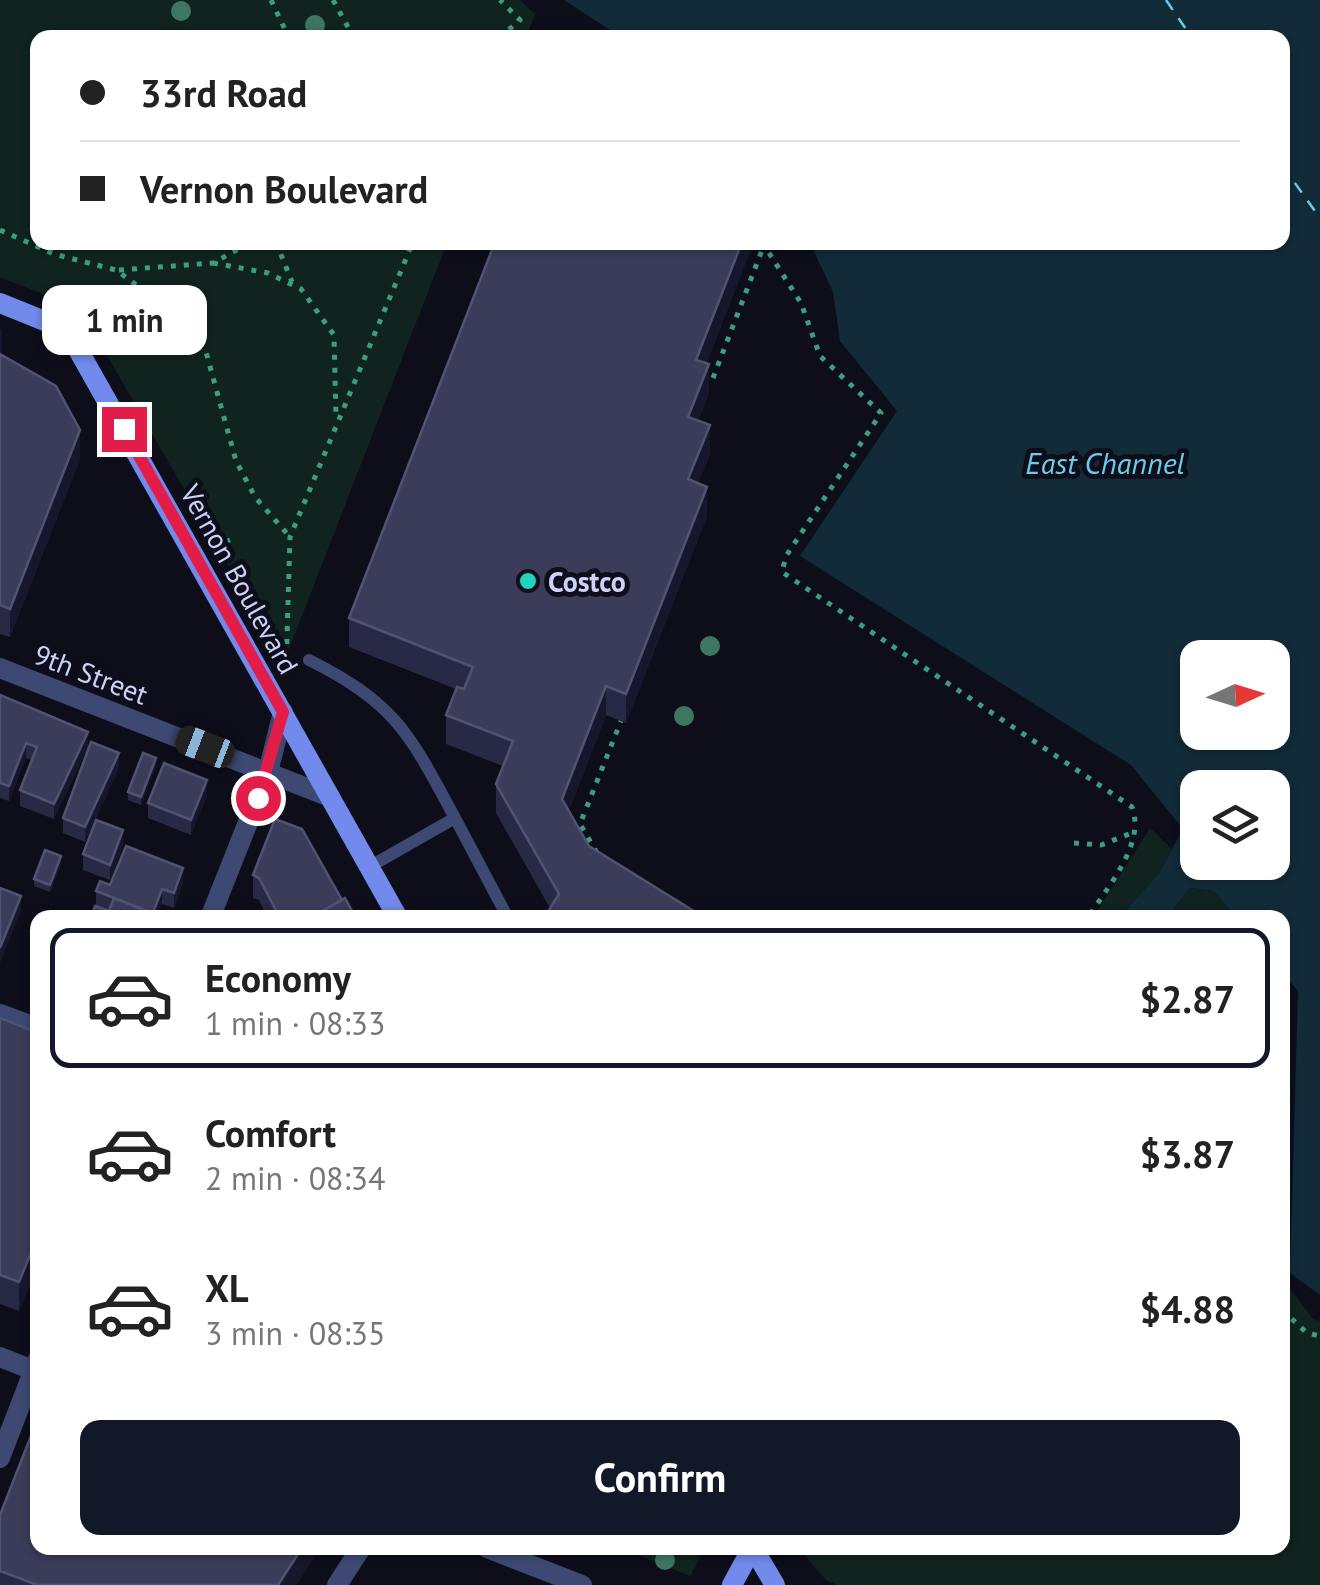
<!DOCTYPE html>
<meta charset="utf-8">
<style>
body{margin:0;font-family:"PT Sans",sans-serif;background:#f6f6f6;color:#222;height:100vh;display:flex;flex-direction:column;font-size:38px;white-space:nowrap}
*{box-sizing:border-box;margin:0}
p{font-size:32px;color:#767676}
.icon{flex:none;width:55px;height:55px;fill:none;stroke:currentColor;stroke-width:2;stroke-linecap:round;stroke-linejoin:round}
.map{position:relative;flex:1;overflow:hidden}
.sheet{position:absolute;left:30px;top:910px;width:1260px;height:645px;display:flex;flex-direction:column;background:#fff;border-radius:20px;box-shadow:0 2px 8px #0004}
.sheet>*{flex:none}
.banner{position:absolute;left:30px;top:30px;width:1260px;height:220px;border-radius:20px;box-shadow:0 2px 8px #0004;display:grid;align-content:center;height:220px;padding:0 50px;background:#fff}
.needle{width:65px;rotate:86deg}
.tools{position:absolute;left:1180px;top:640px;display:grid;gap:20px}
.tools a{display:grid;place-items:center;width:110px;height:110px;border-radius:20px;background:#fff;box-shadow:0 2px 8px #0004;font-size:50px}
.end{position:absolute;width:45px;height:45px;margin:-22px;border:12px solid #e11d48;background:#fff;box-shadow:0 0 0 5px #fff}
.from{border-radius:50%}
.bubble{position:absolute;height:70px;border-radius:20px;background:#fff;box-shadow:0 2px 8px #0004;font-size:32px;font-weight:800;line-height:70px;text-align:center}
.car{position:absolute;width:30px;height:60px;margin:-30px -15px;border-radius:12px;box-shadow:0 0 8px 2px #0007;background:linear-gradient(#222 24%,#8ab4d8 0 40%,#222 0 76%,#8ab4d8 0 86%,#222 0)}
.banner b{display:flex;align-items:center;gap:35px;height:95px;font-size:38px}
.banner b+b{border-top:2px solid #e0e0e0}
.banner i{width:25px;height:25px;background:#222}
ul{padding:18px 0 0;list-style:none}
li{display:flex;align-items:center;gap:30px;height:140px;margin:0 20px 15px;padding:0 30px;border:5px solid transparent;border-radius:20px}
li div{flex:1}
li b{display:block;font-size:38px}
li em{font-style:normal;font-weight:800}
li.active{border-color:#111827}
li>.icon{width:90px;height:90px;stroke-width:1.5}
.button{display:flex;gap:20px;margin-top:auto;padding:20px 50px}
.button a{flex:1;height:115px;border-radius:20px;background:#111827;color:#fff;font-size:40px;font-weight:800;line-height:115px;text-align:center}
.map>svg:first-child{display:block}
.green{fill:#11231e}
.water{fill:#122b39;fill-rule:evenodd}
.lines{fill:none;stroke-linecap:round;stroke-linejoin:round}
.ferry{stroke:#6accea;stroke-width:2.5;stroke-dasharray:12 10;stroke-linecap:butt}
.path{stroke:#3c9d81;stroke-width:5;stroke-dasharray:5 8;stroke-linecap:butt}
.lane{stroke:#3e4973;stroke-width:12}
.street{stroke:#3e4973;stroke-width:20}
.secondary{stroke:#718aeb;stroke-width:20}
.tree{fill:#3d7761}
.wall{fill:#282a45}
.shaded-wall{fill:#16172c}
.building{fill:#3a3c59;stroke:#515372;stroke-width:2.5}
.route{stroke:#e11d48;stroke-width:12}
.poi-dot{fill:#1ed4bc;stroke:#0d0e1a;stroke-width:4}
.labels{text-anchor:middle;dominant-baseline:central;stroke-width:10;stroke-linejoin:round;paint-order:stroke}
.street-label{font-size:28px;fill:#cdd2f8;stroke:#0d0e1a}
.poi-label{font-size:28px;font-weight:bold;fill:#cdd2f8;stroke:#0d0e1a;text-anchor:start}
.water-label{font-size:30px;font-style:italic;fill:#6accea;stroke:#0d0e1a}
</style>
<div class="map">
<svg width="1320" height="1585" viewBox="0 0 1320 1585">
<rect width="100%" height="100%" fill="#0d0e1a"/>
<path class="green" d="M0,0H520L535,14L526,38H38V242L447,243L284,662L80,309L0,277Z
M1150,828L1172,849L1159,873L1120,917L1093,918Z
M1190,888L1214,891L1236,917L1167,918Z
M1283,1279L1313,1319L1320,1321V1585H837L826,1580L800,1550L1282,1548Z
M650,1548H697L700,1558L690,1576L638,1555Z"/>
<path class="water" d="M564,0H1320V1295L1290,1273L1298,991L1283,973L1282,918L1236,917L1214,891L1190,888L1167,917H1120L1159,873L1183,829L1131,765L800,556L897,411L840,341L833,292L810,243L1282,242V38L621,37ZM1198,658H1272V732H1198ZM1198,788H1272V862H1198Z"/>
<g class="lines">
<path class="ferry" d="M1166,0L1192,38
M1282,165L1320,218"/>
<path class="path" d="M271,0L289,38
M333,0L354,38
M499,38L520,20L500,0
M0,230L54,254L116,270L164,305L206,352L236,461L255,497L290,537
M276,242L292,282
M762,242L801,303L820,356L881,413L786,556L782,572L1132,807C1146,844 1107,887 1088,918
M213,263L268,273L301,289L334,335L336,418
M119,270L213,263L251,242
M713,378L764,245
M215,545L230,540
M286,670L290,537L413,242
M1074,843L1101,845L1129,834
M597,853L580,824L621,721
M1282,1310L1307,1333L1320,1336"/>
<path class="lane" d="M309,660C397,704 410,735 455,818L369,867
M455,818L508,918"/>
<path class="street" d="M0,668L330,797
M210,918L268,772L283,712
M0,1014L38,1028
M0,1357L38,1372
M0,1458L38,1359
M487,1548L582,1585
M337,1585L361,1548"/>
<path class="secondary" d="M0,303L52,324L76,346L398,918
M753,1548L775,1585
M732,1585L752,1548"/>
</g>
<g class="tree">
<circle cx="181" cy="11" r="10"/>
<circle cx="315" cy="25" r="10"/>
<circle cx="710" cy="646" r="10"/>
<circle cx="684" cy="716" r="10"/>
<circle cx="665" cy="1560" r="10"/>
</g>
<path class="wall" d="M751,242V249L706,364L709,393L698,421L710,454L698,483L707,516L626,723L606,715L569,810L589,846L550,908L496,813V784L503,766L446,744V715L456,689L349,647V618Z
M0,328L2,355L80,459L10,637L0,634Z
M0,695L88,747L54,819L20,806V790L32,760L26,758L9,801L0,798Z
M156,766L141,805L128,800V792Z
M119,768L85,842L63,833V818Z
M207,795L191,835L148,818V803Z
M123,845L110,880L83,870V854Z
M61,864L50,892L34,886V879Z
M253,875L342,900L356,918H268L259,900L253,898Z
M183,883L174,908L162,904L91,918L96,906V891L110,885Z
M0,1018L38,1033V1265L19,1311L0,1304Z
M0,1515L38,1548H320L296,1585H0Z"/>
<path class="shaded-wall" d="M742,242H751V249L696,389V360Z
M2,329V358L0,362V333Z
M709,364V393L688,446V417Z
M710,425V454L688,508V479Z
M80,430V459L10,637V609Z
M707,487V516L626,723V694Z
M606,686V715L562,827V799Z
M88,732V747L54,819V804Z
M26,743V758L9,801V786Z
M119,753V768L85,842V827Z
M156,758V766L141,805V797Z
M207,780V795L191,835V820Z
M123,830V845L110,880V865Z
M61,856V864L50,892V885Z
M183,868V883L174,908V893Z
M162,889V904L156,918L153,913Z
M21,896V911L0,963V948Z
M38,1236V1265L19,1311V1282Z
M302,1548H320L296,1585H278Z"/>
<path class="building" d="M495,242H742L696,360L709,364L688,417L710,425L688,479L707,487L626,694L606,686L562,799L589,846L705,918H544L559,894L496,784L513,741L446,715L457,687L464,689L473,667L349,618Z
M0,354L56,386L80,430L10,609L0,605Z
M0,695L88,732L54,804L20,790L37,747L26,743L9,786L0,783Z
M91,742L119,753L85,827L63,818Z
M143,753L156,758L141,797L128,792Z
M164,763L207,780L191,820L148,803Z
M275,819L302,829L342,900L310,918H280L259,878L253,875Z
M96,820L123,830L110,865L83,854Z
M126,846L183,868L174,893L162,889L153,913L96,891L100,881L110,885Z
M45,850L61,856L50,885L34,879Z
M0,888L21,896L0,948Z
M114,898L163,918H106Z
M345,898L356,918H310Z
M95,906L109,911L106,918H91Z
M0,1018L38,1033V1236L19,1282L0,1275Z
M38,1418V1548H302L278,1585H37L0,1571V1515Z"/>
<g class="lines">
<path class="route" d="M124,429L283,712L258,798"/>
</g>
<circle class="poi-dot" cx="528" cy="581" r="10"/>
<g class="labels">
<g class="street-label">
<text transform="translate(240 579) rotate(61)">Vernon Boulevard</text>
<text transform="translate(91 674) rotate(21)">9th Street</text>
</g>
<g class="poi-label">
<text x="548" y="581">Costco</text>
</g>
<g class="water-label">
<text x="1105" y="462">East Channel</text>
</g>
</g>
</svg>
<div class="tools">
<a><svg class="needle" viewBox="-14 -14 28 28"><path d="M0-13l5 13h-10z" fill="#e53935"/><path d="M0 13l5-13h-10z" fill="#767676"/></svg></a>
<a><svg class="icon" aria-label="layers" viewBox="0 0 24 24"><path d="M12 4l9 5-9 5-9-5zM3 14l9 5 9-5"/></svg></a>
</div>
<i class="end from" style="left:258px;top:798px"></i>
<i class="end" style="left:124px;top:429px"></i>
<div class="bubble" style="left:42px;top:285px;width:165px">1 min</div>
<i class="car" style="left:205px;top:747px;rotate:291deg"></i>
<div class="banner">
<b><i class="from"></i>33rd Road</b>
<b><i></i>Vernon Boulevard</b>
</div>
<section class="sheet">
<ul>
<li class="active"><svg class="icon" aria-label="car" viewBox="0 0 24 24"><path d="M5 17H2v-5l4-1 3-4h7l3 4 3 1v5h-3M9 17h6M6 11h13"/><circle cx="7" cy="17" r="2"/><circle cx="17" cy="17" r="2"/></svg><div><b>Economy</b><p>1 min · 08:33</p></div><em>$2.87</em></li>
<li><svg class="icon" aria-label="car" viewBox="0 0 24 24"><path d="M5 17H2v-5l4-1 3-4h7l3 4 3 1v5h-3M9 17h6M6 11h13"/><circle cx="7" cy="17" r="2"/><circle cx="17" cy="17" r="2"/></svg><div><b>Comfort</b><p>2 min · 08:34</p></div><em>$3.87</em></li>
<li><svg class="icon" aria-label="car" viewBox="0 0 24 24"><path d="M5 17H2v-5l4-1 3-4h7l3 4 3 1v5h-3M9 17h6M6 11h13"/><circle cx="7" cy="17" r="2"/><circle cx="17" cy="17" r="2"/></svg><div><b>XL</b><p>3 min · 08:35</p></div><em>$4.88</em></li>
</ul>
<div class="button"><a>Confirm</a></div>
</section>
</div>
